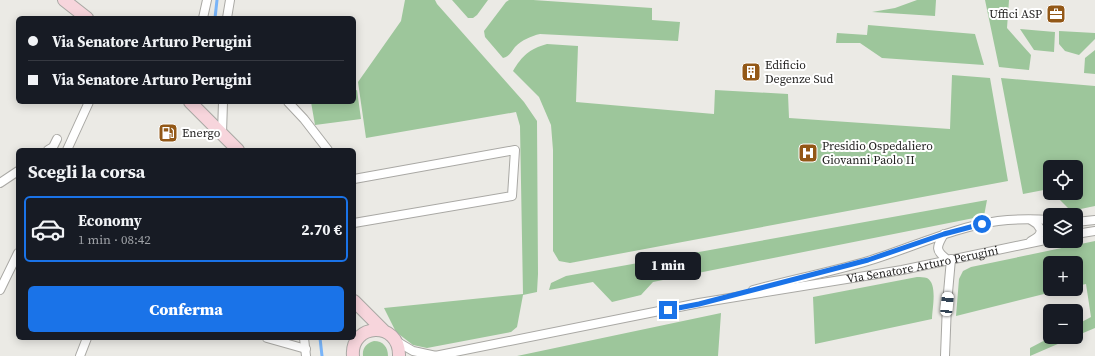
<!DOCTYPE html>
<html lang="it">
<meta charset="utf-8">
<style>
body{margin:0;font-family:"Source Serif 4",serif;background:#20242c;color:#f1f3f6;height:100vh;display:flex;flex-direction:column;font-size:15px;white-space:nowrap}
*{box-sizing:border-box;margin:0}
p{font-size:13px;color:#9ea1a6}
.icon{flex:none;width:22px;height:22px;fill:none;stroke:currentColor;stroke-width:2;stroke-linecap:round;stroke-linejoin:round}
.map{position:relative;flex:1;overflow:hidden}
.sheet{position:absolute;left:16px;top:148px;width:340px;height:192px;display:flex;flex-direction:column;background:#171b24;border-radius:6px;box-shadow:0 2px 10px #0003}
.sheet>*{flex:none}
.hud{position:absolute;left:16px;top:16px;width:340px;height:88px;border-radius:6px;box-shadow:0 2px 10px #0003;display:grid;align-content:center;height:88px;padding:0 12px;background:#171b24}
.controls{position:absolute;left:1043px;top:160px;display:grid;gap:8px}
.controls a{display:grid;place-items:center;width:40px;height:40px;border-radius:6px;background:#171b24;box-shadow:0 2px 10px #0003;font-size:20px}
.end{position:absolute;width:18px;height:18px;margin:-9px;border:5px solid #1a73e8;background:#fff;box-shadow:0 0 0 2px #fff}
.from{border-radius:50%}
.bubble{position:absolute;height:28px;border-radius:6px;background:#171b24;box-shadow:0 2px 10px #0003;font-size:13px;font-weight:800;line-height:28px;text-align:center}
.car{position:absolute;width:12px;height:24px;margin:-12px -6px;border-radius:5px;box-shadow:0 0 3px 1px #0007;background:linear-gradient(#fff 24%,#345 0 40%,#fff 0 76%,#345 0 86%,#fff 0)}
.hud b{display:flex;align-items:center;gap:14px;height:38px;font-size:15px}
.hud b+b{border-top:1px solid #363941}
.hud i{width:10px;height:10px;background:#f1f3f6}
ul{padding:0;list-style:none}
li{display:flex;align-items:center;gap:12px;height:66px;margin:0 8px 6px;padding:0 4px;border:2px solid #363941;border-radius:6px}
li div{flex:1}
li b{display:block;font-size:15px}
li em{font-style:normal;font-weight:800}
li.active{border-color:#1a73e8}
li>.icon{width:36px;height:36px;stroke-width:1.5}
h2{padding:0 12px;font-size:18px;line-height:48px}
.cta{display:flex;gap:8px;margin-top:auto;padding:8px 12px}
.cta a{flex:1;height:46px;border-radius:6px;background:#1a73e8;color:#fff;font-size:16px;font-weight:800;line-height:46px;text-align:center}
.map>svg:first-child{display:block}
.green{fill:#9dc69b}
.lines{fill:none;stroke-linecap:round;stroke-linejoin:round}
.stream{stroke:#79b4f8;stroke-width:3}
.street-casing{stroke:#a9a8a4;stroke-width:10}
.secondary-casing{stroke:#a9a8a4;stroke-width:14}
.street{stroke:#fff;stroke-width:8}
.secondary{stroke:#f7d5dc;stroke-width:12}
.route{stroke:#1a73e8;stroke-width:5}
.labels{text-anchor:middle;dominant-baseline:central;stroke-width:4;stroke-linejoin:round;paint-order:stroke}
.poi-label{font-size:12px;fill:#1e1d1c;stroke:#fff;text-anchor:start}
.street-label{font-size:12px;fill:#1e1d1c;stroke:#fff}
</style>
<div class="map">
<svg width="1095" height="356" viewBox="0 0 1095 356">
<rect width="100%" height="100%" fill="#ebeae5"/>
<path class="green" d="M405,0H435L437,4L524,102L537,121L538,274L537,292L523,295L517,327L511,332L427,348L413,345L396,332L384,308L523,294L520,126L516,112L366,138L358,82L401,21Z
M452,0H488L477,15L473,18H468Z
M509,0H533L652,8V20L680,22L678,41L540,34C531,36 522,40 515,47C511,52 510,56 503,58L485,37L484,31L506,2Z
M917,0H936L935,16L872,12L895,8Z
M985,0H1009L1007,28L1031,55L1029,70L999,67Z
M868,25L975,34L984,65L882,58L860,43H836L837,33L867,35Z
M1020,29L1055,32L1054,52L1034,50Z
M1059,31L1095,33V39L1079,55L1065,51L1059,44Z
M547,44L578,46L576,102L714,114L715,90L788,94L789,118L950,129L952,75L990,78L1008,181L570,263L559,261L553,251V150L551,125L539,97L513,71C522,56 529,49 547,44Z
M1095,50V74L1084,73L1085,58Z
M1001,78L1095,86V206L1071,211L1053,193H1076V167H1050V190L1049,189L1023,194Z
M357,90L361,119L315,125L311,102H354V91Z
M987,200L984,216L653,282L641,295L612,302L593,282L549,290L551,283L566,276Z
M1095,241V328L1076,336V325L1091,317L1086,284L1076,286V263H1050V289H1064L956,316L959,279L963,271L971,267Z
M917,277C920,277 924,277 927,278C938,284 932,309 932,319L815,344L813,297Z
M721,313L718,356H517Z
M1051,337H1074L1030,356V348Z
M374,341C383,341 388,347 388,356H363C362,348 367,343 374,341Z"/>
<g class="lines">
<path class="stream" d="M215,18L217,0
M320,338L322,356"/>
<g class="street-casing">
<g id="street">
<path d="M203,18L207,0"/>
<path d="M227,18L230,0"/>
<path d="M288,102L304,119L328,150"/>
<path d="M222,133L223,102"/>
<path d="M48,150L53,147L57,139"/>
<path d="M67,150L89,102"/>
<path d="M354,179L515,150L512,196L354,223"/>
<path d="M0,183L18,171"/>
<path d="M1031,220L1037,224L1041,230C1040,236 1037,238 1031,241"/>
<path d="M1076,222L1095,220"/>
<path d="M944,234C936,247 935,251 948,260"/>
<path d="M1076,234L1095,231"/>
<path d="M0,290L18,253"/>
<path d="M753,290C791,280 830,272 868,261C911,248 954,227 998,221C1015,219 1033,219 1050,220"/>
<path d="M267,338L306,349"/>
<path d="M304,338L306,356"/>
<path d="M396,341L413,351L436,356"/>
<path d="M80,356L87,338"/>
<path id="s1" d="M435,356L699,303L902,270L1050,239"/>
<path d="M945,356L947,304L951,259"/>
</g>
</g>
<g class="secondary-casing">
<path id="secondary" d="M64,0L87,18
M190,102L238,150
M354,301L384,331
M353,356C350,323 400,320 399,356"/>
</g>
<use href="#street" class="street"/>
<use href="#secondary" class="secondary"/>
</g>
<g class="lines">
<path class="route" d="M668,310L699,304L868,260L944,234L982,224"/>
</g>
<defs>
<g id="office-square" transform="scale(1)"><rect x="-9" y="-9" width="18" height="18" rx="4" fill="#935817" stroke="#fff"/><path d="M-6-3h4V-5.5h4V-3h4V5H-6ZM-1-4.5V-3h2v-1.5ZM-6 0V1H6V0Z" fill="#fff"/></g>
<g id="building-square" transform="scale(1)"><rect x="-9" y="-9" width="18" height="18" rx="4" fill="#935817" stroke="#fff"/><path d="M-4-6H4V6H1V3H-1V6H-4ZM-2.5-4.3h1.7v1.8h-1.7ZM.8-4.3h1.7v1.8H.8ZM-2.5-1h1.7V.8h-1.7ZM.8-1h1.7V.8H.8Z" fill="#fff"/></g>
<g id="fuel-square" transform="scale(1)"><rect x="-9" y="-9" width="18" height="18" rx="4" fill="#935817" stroke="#fff"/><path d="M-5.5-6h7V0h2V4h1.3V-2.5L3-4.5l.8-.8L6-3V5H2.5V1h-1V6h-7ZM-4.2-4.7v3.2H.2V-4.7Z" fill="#fff"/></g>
<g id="hospital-square" transform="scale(1)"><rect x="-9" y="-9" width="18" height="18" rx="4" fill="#935817" stroke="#fff"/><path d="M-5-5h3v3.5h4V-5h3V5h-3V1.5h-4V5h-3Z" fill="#fff"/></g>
</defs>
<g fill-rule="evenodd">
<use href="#office-square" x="1056" y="14"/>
<use href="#building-square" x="751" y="72"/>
<use href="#fuel-square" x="168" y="133"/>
<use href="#hospital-square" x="808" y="153"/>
</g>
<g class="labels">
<g class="poi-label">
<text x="1042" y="14" text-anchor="end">Uffici ASP</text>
<text x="765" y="65">Edificio<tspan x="765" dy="14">Degenze Sud</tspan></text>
<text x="182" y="133">Energo</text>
<text x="822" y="146">Presidio Ospedaliero<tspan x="822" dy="14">Giovanni Paolo II</tspan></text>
</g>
<g class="street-label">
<text stroke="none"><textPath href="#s1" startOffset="496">Via Senatore Arturo Perugini</textPath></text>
</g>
</g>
</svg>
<div class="controls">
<a><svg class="icon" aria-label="locate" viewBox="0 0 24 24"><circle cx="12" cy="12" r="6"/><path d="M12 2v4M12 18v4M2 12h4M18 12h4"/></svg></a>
<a><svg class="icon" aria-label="layers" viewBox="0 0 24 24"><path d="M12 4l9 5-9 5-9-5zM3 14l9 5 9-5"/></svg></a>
<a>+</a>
<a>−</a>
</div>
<i class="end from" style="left:982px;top:224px"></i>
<i class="end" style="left:668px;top:310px"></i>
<div class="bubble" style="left:635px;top:252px;width:66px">1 min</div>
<i class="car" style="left:947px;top:304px;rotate:6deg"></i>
<div class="hud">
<b><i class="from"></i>Via Senatore Arturo Perugini</b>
<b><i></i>Via Senatore Arturo Perugini</b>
</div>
<section class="sheet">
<h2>Scegli la corsa</h2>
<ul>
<li class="active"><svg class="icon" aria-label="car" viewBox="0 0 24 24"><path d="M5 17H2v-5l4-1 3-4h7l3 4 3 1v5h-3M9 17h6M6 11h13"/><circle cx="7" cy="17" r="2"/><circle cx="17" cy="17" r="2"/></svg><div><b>Economy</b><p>1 min · 08:42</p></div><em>2.70 €</em></li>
</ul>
<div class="cta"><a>Conferma</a></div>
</section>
</div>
